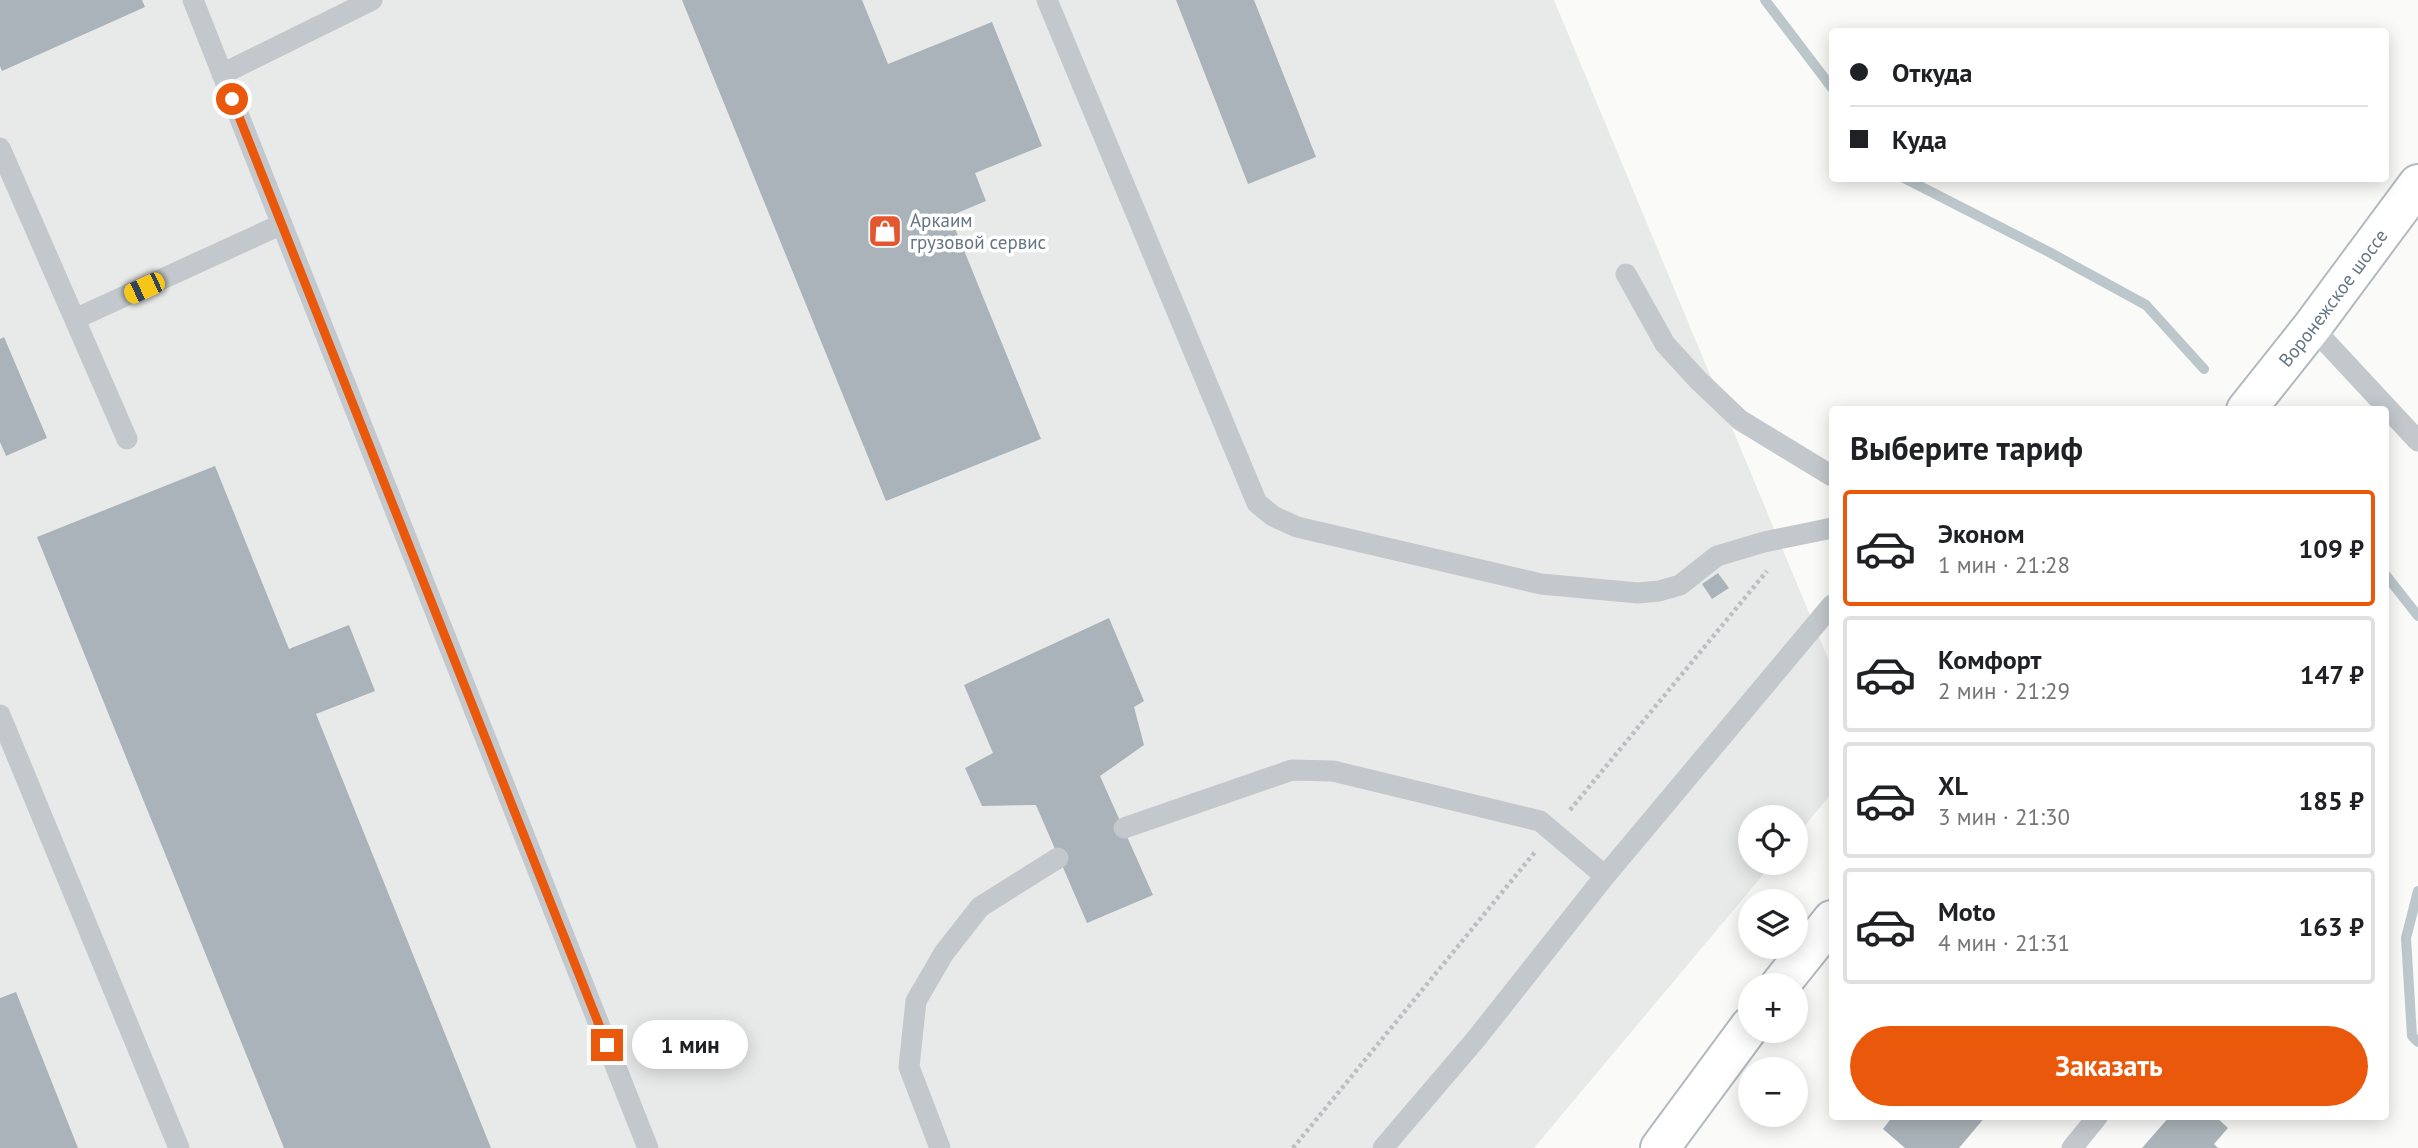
<!DOCTYPE html>
<html lang="ru">
<meta charset="utf-8">
<style>
body{margin:0;font-family:"PT Sans",sans-serif;background:#f2f2f2;color:#202124;height:100vh;display:flex;flex-direction:column;font-size:26px;white-space:nowrap}
*{box-sizing:border-box;margin:0}
p{font-size:23px;color:#757577}
.icon{flex:none;width:38px;height:38px;fill:none;stroke:currentColor;stroke-width:2;stroke-linecap:round;stroke-linejoin:round}
.map{position:relative;flex:1;overflow:hidden}
.side{position:absolute;left:1829px;top:406px;width:560px;height:714px;display:flex;flex-direction:column;background:#fff;border-radius:7px;box-shadow:0 4px 18px #0003}
.side>*{flex:none}
.hud{position:absolute;left:1829px;top:28px;width:560px;height:154px;border-radius:7px;box-shadow:0 4px 18px #0003;display:grid;align-content:center;height:154px;padding:0 21px;background:#fff}
.buttons{position:absolute;left:1738px;top:805px;display:grid;gap:14px}
.buttons a{display:grid;place-items:center;width:70px;height:70px;border-radius:50%;background:#fff;box-shadow:0 4px 18px #0003;font-size:35px}
.end{position:absolute;width:32px;height:32px;margin:-16px;border:9px solid #ea580c;background:#fff;box-shadow:0 0 0 4px #fff}
.from{border-radius:50%}
.bubble{position:absolute;height:49px;border-radius:24px;background:#fff;box-shadow:0 4px 18px #0003;font-size:23px;font-weight:700;line-height:49px;text-align:center}
.car{position:absolute;width:21px;height:42px;margin:-21px -10px;border-radius:9px;box-shadow:0 0 5px 2px #0007;background:linear-gradient(#f5c518 24%,#345 0 40%,#f5c518 0 76%,#345 0 86%,#f5c518 0)}
.hud b{display:flex;align-items:center;gap:24px;height:66px;font-size:26px}
.hud b+b{border-top:2px solid #e0e0e0}
.hud i{width:18px;height:18px;background:#202124}
ul{padding:0;list-style:none}
li{display:flex;align-items:center;gap:21px;height:116px;margin:0 14px 10px;padding:0 7px;border:4px solid #e0e0e0;border-radius:7px}
li div{flex:1}
li b{display:block;font-size:26px}
li em{font-style:normal;font-weight:700}
li.active{border-color:#ea580c}
li>.icon{width:63px;height:63px;stroke-width:1.5}
h2{padding:0 21px;font-size:32px;line-height:84px}
.primary-button{display:flex;gap:14px;margin-top:auto;padding:14px 21px}
.primary-button a{flex:1;height:80px;border-radius:42px;background:#ea580c;color:#fff;font-size:28px;font-weight:700;line-height:80px;text-align:center}
.map>svg:first-child{display:block}
.built{fill:#e8e9e9}
.lines{fill:none;stroke-linecap:round;stroke-linejoin:round}
.stream{stroke:#bbc7cb;stroke-width:10}
.building{fill:#aab3b9}
.secondary-casing{stroke:#b3babf;stroke-width:42}
.path{stroke:#bbbfc2;stroke-width:4.5;stroke-dasharray:3.5 3.5;stroke-linecap:butt}
.lane{stroke:#c3c8cc;stroke-width:21}
.secondary{stroke:#fff;stroke-width:38}
.route{stroke:#ea580c;stroke-width:9}
.labels{text-anchor:middle;dominant-baseline:central;stroke-width:7;stroke-linejoin:round;paint-order:stroke}
.poi-label{font-size:19px;fill:#657683;stroke:#fff;text-anchor:start}
.street-label{font-size:19px;fill:#657683;stroke:#fff}
</style>
<div class="map">
<svg width="2418" height="1148" viewBox="0 0 2418 1148">
<rect width="100%" height="100%" fill="#fafaf8"/>
<path class="built" d="M0,0H1554L1832,668V793L1796,836V817H1750V863H1773L1534,1148H0Z"/>
<g class="lines">
<path class="stream" d="M1765,0L1832,88
M1904,178L2049,252L2146,305L2204,369
M2385,574L2418,616
M2418,891L2406,938L2412,1036L2418,1042"/>
</g>
<path class="building" d="M0,0H142L145,7L2,71L0,66Z
M682,0H862L888,64L992,22L1042,146L975,173L986,201L950,216L1041,439L886,501Z
M1176,0H1254L1316,157L1248,184Z
M4,337L47,438L6,456L0,442V339Z
M215,466L289,649L349,625L375,691L316,714L491,1148H284L37,537Z
M1718,573L1729,588L1712,599L1702,584Z
M1109,618L1144,701L1134,707L1144,745L1100,776L1153,895L1087,923L1036,805L982,806L965,768L993,753L964,685Z
M16,992L78,1148H0V998Z
M1893,1116H1986L1959,1148H1905L1883,1129Z
M2170,1116H2215L2228,1128L2214,1144L2218,1148H2142Z"/>
<g class="lines">
<g class="secondary-casing">
<g id="secondary">
<path id="s1" d="M2246,410L2312,327L2418,184"/>
<path d="M1780,985L1832,920"/>
<path d="M1660,1148L1750,1026"/>
</g>
</g>
<path class="path" d="M1570,810L1767,571
M1293,1148L1535,852"/>
<path class="lane" d="M193,0L648,1148
M1047,0L1257,503L1273,516L1297,527L1541,584L1638,593L1659,591L1680,585L1717,556L1764,542L1832,528
M222,74L372,0
M0,148L127,439
M1626,274L1665,344L1698,380L1740,420L1832,476
M75,319L282,224
M2312,327L2418,441
M0,715L179,1148
M1124,828L1292,770L1333,771L1540,821L1605,876
M940,1148L909,1067L916,1001L944,953L980,907L1058,858
M1383,1148L1476,1039L1605,876L1832,605
M2072,1148L2098,1116"/>
<use href="#secondary" class="secondary"/>
</g>
<g class="lines">
<path class="route" d="M232,99L607,1045"/>
</g>
<defs>
<g id="shop-square" transform="scale(1.75)"><rect x="-9" y="-9" width="18" height="18" rx="4" fill="#e4572e" stroke="#fff"/><path d="M-5-2.5h2.3a2.7 3.5 0 0 1 5.4 0H5L5.5 6h-11ZM-1.5-2.5h3a1.5 2.3 0 0 0-3 0Z" fill="#fff"/></g>
</defs>
<g fill-rule="evenodd">
<use href="#shop-square" x="885" y="231"/>
</g>
<g class="labels">
<g class="poi-label">
<text x="910" y="220">Аркаим<tspan x="910" dy="22">грузовой сервис</tspan></text>
</g>
<g class="street-label">
<text stroke="none"><textPath href="#s1" startOffset="142">Воронежское шоссе</textPath></text>
</g>
</g>
</svg>
<div class="buttons">
<a><svg class="icon" aria-label="locate" viewBox="0 0 24 24"><circle cx="12" cy="12" r="6"/><path d="M12 2v4M12 18v4M2 12h4M18 12h4"/></svg></a>
<a><svg class="icon" aria-label="layers" viewBox="0 0 24 24"><path d="M12 4l9 5-9 5-9-5zM3 14l9 5 9-5"/></svg></a>
<a>+</a>
<a>−</a>
</div>
<i class="end from" style="left:232px;top:99px"></i>
<i class="end" style="left:607px;top:1045px"></i>
<div class="bubble" style="left:632px;top:1020px;width:116px">1 мин</div>
<i class="car" style="left:144px;top:288px;rotate:245deg"></i>
<div class="hud">
<b><i class="from"></i>Откуда</b>
<b><i></i>Куда</b>
</div>
<section class="side">
<h2>Выберите тариф</h2>
<ul>
<li class="active"><svg class="icon" aria-label="car" viewBox="0 0 24 24"><path d="M5 17H2v-5l4-1 3-4h7l3 4 3 1v5h-3M9 17h6M6 11h13"/><circle cx="7" cy="17" r="2"/><circle cx="17" cy="17" r="2"/></svg><div><b>Эконом</b><p>1 мин · 21:28</p></div><em>109 ₽</em></li>
<li><svg class="icon" aria-label="car" viewBox="0 0 24 24"><path d="M5 17H2v-5l4-1 3-4h7l3 4 3 1v5h-3M9 17h6M6 11h13"/><circle cx="7" cy="17" r="2"/><circle cx="17" cy="17" r="2"/></svg><div><b>Комфорт</b><p>2 мин · 21:29</p></div><em>147 ₽</em></li>
<li><svg class="icon" aria-label="car" viewBox="0 0 24 24"><path d="M5 17H2v-5l4-1 3-4h7l3 4 3 1v5h-3M9 17h6M6 11h13"/><circle cx="7" cy="17" r="2"/><circle cx="17" cy="17" r="2"/></svg><div><b>XL</b><p>3 мин · 21:30</p></div><em>185 ₽</em></li>
<li><svg class="icon" aria-label="car" viewBox="0 0 24 24"><path d="M5 17H2v-5l4-1 3-4h7l3 4 3 1v5h-3M9 17h6M6 11h13"/><circle cx="7" cy="17" r="2"/><circle cx="17" cy="17" r="2"/></svg><div><b>Moto</b><p>4 мин · 21:31</p></div><em>163 ₽</em></li>
</ul>
<div class="primary-button"><a>Заказать</a></div>
</section>
</div>
